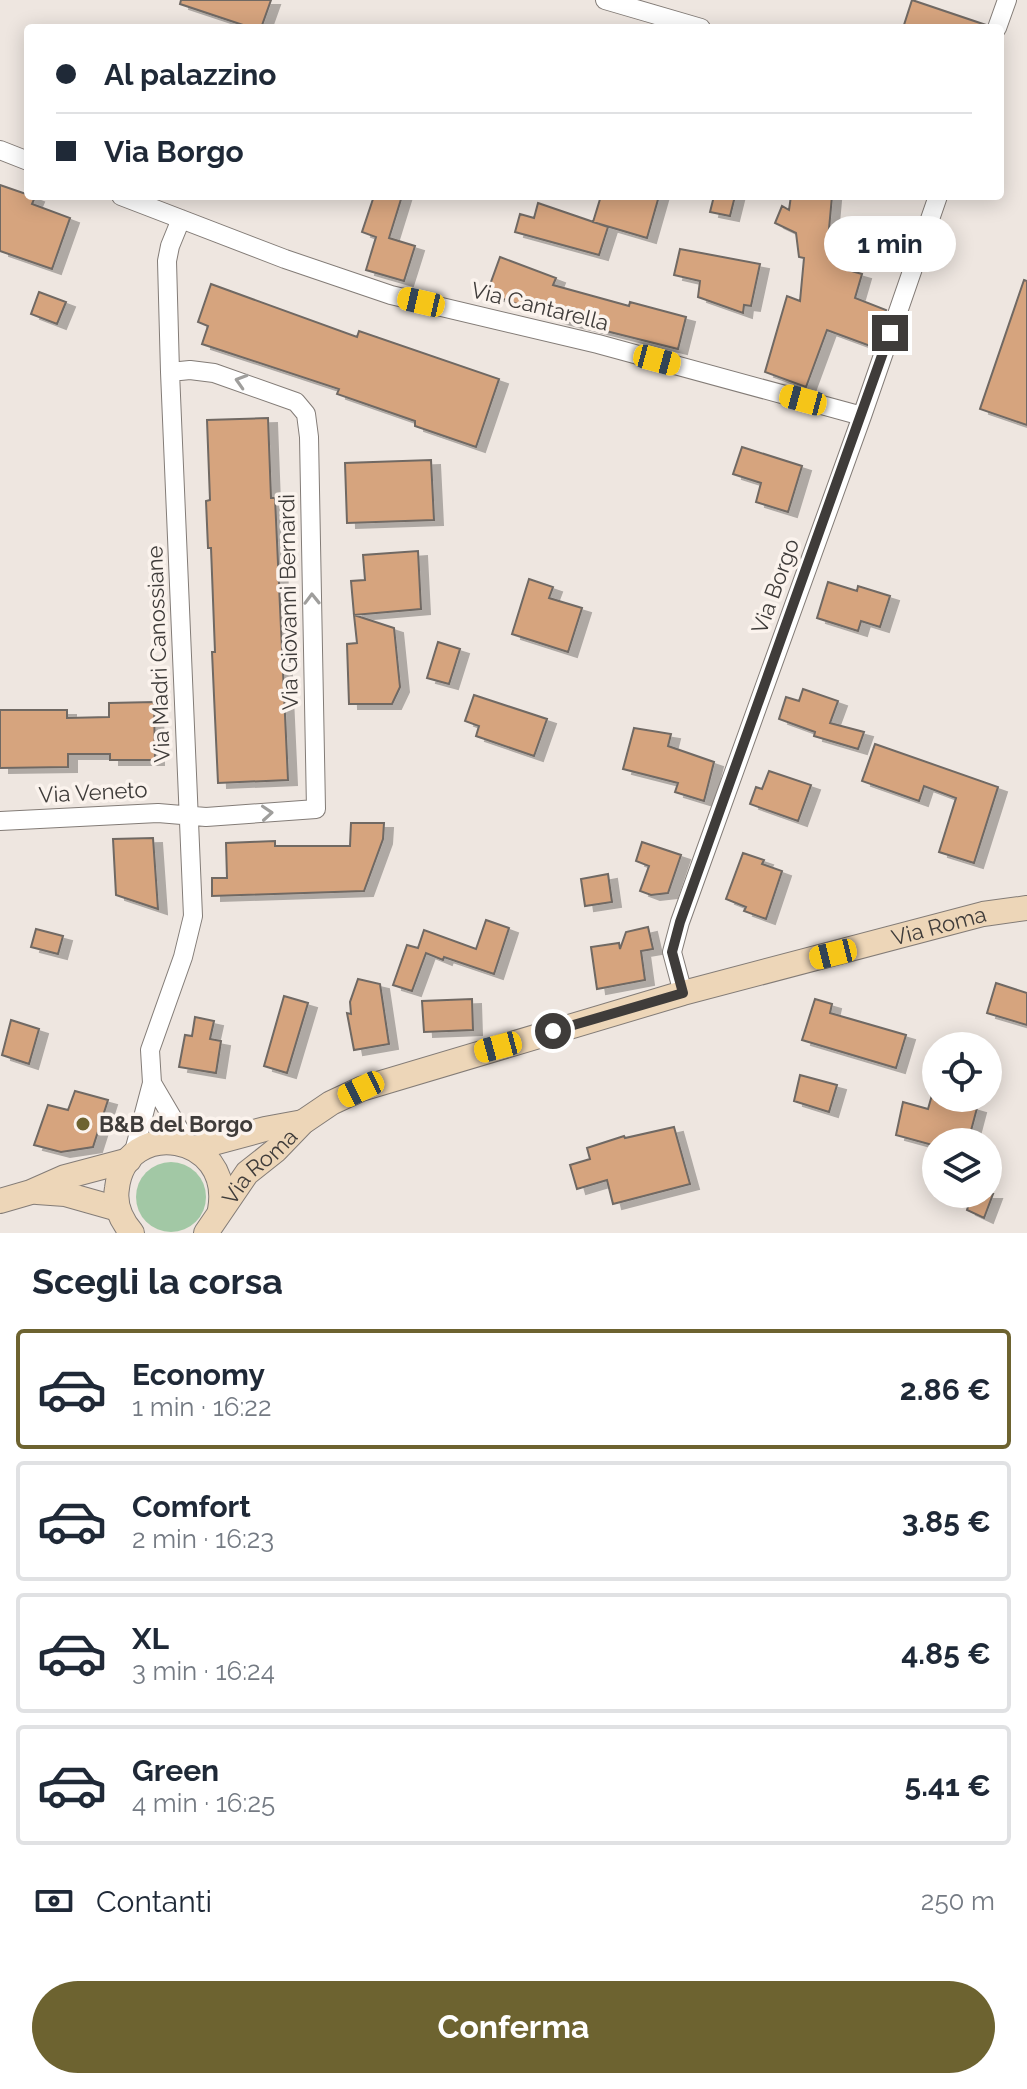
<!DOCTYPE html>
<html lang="it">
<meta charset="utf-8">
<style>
body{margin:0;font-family:Raleway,sans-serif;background:#f6f6f7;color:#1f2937;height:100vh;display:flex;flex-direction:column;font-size:30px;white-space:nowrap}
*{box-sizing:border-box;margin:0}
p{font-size:26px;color:#747a83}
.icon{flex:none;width:44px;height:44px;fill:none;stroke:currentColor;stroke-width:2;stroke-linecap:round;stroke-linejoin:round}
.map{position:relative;height:1233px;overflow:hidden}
.panel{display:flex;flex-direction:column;background:#fff;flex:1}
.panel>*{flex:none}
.banner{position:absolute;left:24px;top:24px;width:980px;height:176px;border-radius:8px;box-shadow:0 4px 20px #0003;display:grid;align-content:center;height:176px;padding:0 32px;background:#fff}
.tools{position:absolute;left:922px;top:1032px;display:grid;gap:16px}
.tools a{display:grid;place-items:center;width:80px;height:80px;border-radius:50%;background:#fff;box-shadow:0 4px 20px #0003;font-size:40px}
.end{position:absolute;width:36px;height:36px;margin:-18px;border:10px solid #3f3c3a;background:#fff;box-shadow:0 0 0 4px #fff}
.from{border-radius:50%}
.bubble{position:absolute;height:56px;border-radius:28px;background:#fff;box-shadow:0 4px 20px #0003;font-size:26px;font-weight:700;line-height:56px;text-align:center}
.car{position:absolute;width:24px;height:48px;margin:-24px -12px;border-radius:10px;box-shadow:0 0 6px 2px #0007;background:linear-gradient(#f5c518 24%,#345 0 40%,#f5c518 0 76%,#345 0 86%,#f5c518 0)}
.banner b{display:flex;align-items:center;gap:28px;height:76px;font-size:30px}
.banner b+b{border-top:2px solid #e0e1e3}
.banner i{width:20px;height:20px;background:#1f2937}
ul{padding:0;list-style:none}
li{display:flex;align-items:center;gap:24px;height:120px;margin:0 16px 12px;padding:0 16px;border:4px solid #e0e1e3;border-radius:8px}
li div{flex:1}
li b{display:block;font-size:30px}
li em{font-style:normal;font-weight:700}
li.on{border-color:#6d6330}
li>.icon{width:72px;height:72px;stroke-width:1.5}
h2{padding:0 32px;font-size:36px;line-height:96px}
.pay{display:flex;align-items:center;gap:20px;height:88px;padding:0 32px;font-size:30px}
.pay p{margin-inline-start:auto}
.cta{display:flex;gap:16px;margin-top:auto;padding:16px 32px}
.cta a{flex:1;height:92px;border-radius:48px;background:#6d6330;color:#fff;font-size:32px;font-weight:700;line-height:92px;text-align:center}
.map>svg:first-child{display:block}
.green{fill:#a2c8a5}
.building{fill:#d6a47e;stroke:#706964;stroke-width:2;filter:url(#shadow)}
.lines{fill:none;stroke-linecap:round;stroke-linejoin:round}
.minor-casing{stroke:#837c77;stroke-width:20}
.secondary-casing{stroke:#837c77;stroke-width:26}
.minor{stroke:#fff;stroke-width:18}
.secondary{stroke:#edd6b8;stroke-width:24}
.oneway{stroke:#9f9e9c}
.route{stroke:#3f3c3a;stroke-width:10}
.poi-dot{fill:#6d6330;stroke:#fbf3ed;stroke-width:3}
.labels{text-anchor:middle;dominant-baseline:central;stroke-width:7;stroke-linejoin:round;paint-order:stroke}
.street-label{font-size:22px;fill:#3f3c3a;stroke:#fbf3ed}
.poi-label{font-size:22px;font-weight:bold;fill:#3f3c3a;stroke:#fbf3ed;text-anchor:start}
</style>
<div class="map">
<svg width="1027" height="1233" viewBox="0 0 1027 1233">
<defs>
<filter id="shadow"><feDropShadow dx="9" dy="5" stdDeviation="0" flood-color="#0004"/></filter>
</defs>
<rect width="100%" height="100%" fill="#eee6e0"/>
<path class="green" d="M136 1197a35 35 0 1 1 70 0a35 35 0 1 1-70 0Z"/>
<path class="building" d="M181,0H271L261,28H252L180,4Z
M912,0L986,25L985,28H903Z
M0,185L35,197L32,204L70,218L52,269L0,251Z
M374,196H402L389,238L415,246L404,281L366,270L376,237L362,232Z
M601,196H659L647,238L593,222Z
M714,196H735L730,216L710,212Z
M791,196H832L827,251L844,256L841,268L862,274L855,298L886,310L873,347L827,330L806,387L765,372L787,296L800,301L804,258L799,257L796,233L775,223L782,206L789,210Z
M538,203L608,227L599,255L515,232L520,214L534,218Z
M680,249L760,264L751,306L744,305L743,313L698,297L700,281L674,275Z
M500,257L556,278L553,285L629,306L630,302L686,317L678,349L558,319L487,293Z
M1024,280L1027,281V425L980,409Z
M211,284L357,337L359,331L499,379L476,447L415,426V421L337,394L339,389L202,344L208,326L198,322Z
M39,292L66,302L57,324L31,314Z
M268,418L271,498H275L288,780L218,783L212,652H215L211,548H208L206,501L210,500L207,420Z
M742,447L802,466L788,512L756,502L761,483L733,474Z
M431,460L434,520L347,523L345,463Z
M418,551L421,609L354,615L351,581L365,580L363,555Z
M529,579L553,587L549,598L582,608L568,652L512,634Z
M828,582L857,591L858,586L890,596L880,627L861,621L858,631L817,618Z
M354,615L394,628L400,687L392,704H349L347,644L357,643Z
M438,642L460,649L449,684L427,678Z
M803,689L838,701L830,723L864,732L858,749L814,736L815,732L779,719L786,697L799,701Z
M474,695L547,719L534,756L476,736L479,726L465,721Z
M154,702L155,760H110V754H68V767L0,768V710H67V718L109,717V703Z
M634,728L671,734L668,746L714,762L704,801L675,792L678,783L623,769Z
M875,744L998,787L974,863L939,852L956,798L924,786L919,801L862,781Z
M769,771L811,785L798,821L750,804L756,787L762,789Z
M351,823H384L383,839L364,891L212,896V878H227L226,843L275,841V846H350Z
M153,838L158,909L116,895L113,839Z
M642,842L681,855L668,893L651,895L640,891L649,866L636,861Z
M743,853L764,860L762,864L782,871L766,919L744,911L746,907L726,899Z
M608,874L612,902L585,906L581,879Z
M486,920L509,928L494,974L444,957L443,960L426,953L412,991L393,985L407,945L418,948L424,930L476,949Z
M648,927L653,949L641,951L645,980L597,989L591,947L619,943L620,949L626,932Z
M36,929L63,936L58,954L31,947Z
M358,979L380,984L389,1044L354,1050L347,1013L351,1014L350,1002Z
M996,983L1027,993V1025L987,1013Z
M284,996L308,1003L287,1073L264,1066Z
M472,999L473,1030L424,1032L422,1001Z
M815,999L832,1004L830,1013L906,1035L896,1068L802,1040Z
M195,1017L214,1021L210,1039L221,1041L216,1073L179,1067L185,1035L192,1036Z
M11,1020L39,1029L29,1064L2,1055Z
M800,1075L837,1085L829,1112L794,1101Z
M75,1091L108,1100L93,1147L61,1152L34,1145L48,1105L68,1110Z
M932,1095L977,1108L968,1142H936V1146L896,1135L903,1102L928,1109Z
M674,1127L690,1184L613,1204L607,1180L577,1189L570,1165L590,1159L587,1148L624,1136L625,1138Z
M972,1194H993L984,1218L967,1210Z"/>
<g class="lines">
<g class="minor-casing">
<path id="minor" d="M605,0L701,28
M997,28L1007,0
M0,150L28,161
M121,196L285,259L391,295L598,344L862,416
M181,219L170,246L167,261L170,372L193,916L183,957L150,1050L152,1083L189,1146
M0,821L158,813L206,817L316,809L309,437L306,414L296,402L214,373L190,370L170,372
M683,993L672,952L680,922L862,416L938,196
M133,1155L152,1083"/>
</g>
<g class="secondary-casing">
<g id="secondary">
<path d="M195,1148L265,1129L303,1122"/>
<path d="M37,1192L65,1194L118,1209"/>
<path d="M0,1201L31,1192L65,1177L129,1160"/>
<path d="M132,1233C121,1220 114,1205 117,1188C125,1117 234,1132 220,1210"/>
<path id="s1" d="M206,1233L247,1173L276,1150L303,1122L331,1103L361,1089L683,993L983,914L1027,908"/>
</g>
</g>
<use href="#minor" class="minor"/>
<use href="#secondary" class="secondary"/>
</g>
<defs><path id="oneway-chevron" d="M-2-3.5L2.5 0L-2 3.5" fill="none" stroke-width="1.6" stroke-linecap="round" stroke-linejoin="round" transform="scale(2)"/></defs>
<g class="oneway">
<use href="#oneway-chevron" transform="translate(241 381) rotate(-163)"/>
<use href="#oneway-chevron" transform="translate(312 599) rotate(-91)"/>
<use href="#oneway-chevron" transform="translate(267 813) rotate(-4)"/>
</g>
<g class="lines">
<path class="route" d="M553,1031L683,993L672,952L680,922L890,333"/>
</g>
<circle class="poi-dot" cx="83" cy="1124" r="8"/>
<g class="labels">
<g class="street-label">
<text transform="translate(540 306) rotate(14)">Via Cantarella</text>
<text transform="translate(775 586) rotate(-70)">Via Borgo</text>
<text transform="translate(288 602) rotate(-91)">Via Giovanni Bernardi</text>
<text transform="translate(158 654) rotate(-92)">Via Madri Canossiane</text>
<text transform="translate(93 792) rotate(-3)">Via Veneto</text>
<text stroke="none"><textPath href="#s1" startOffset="816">Via Roma</textPath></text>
<text stroke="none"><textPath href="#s1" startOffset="86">Via Roma</textPath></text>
</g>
<g class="poi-label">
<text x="99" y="1124">B&amp;B del Borgo</text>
</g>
</g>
</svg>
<div class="tools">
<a><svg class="icon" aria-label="locate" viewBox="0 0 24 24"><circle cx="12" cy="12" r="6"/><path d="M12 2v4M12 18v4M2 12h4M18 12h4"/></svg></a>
<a><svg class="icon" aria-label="layers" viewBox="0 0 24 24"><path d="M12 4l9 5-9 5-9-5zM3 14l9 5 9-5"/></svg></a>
</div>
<i class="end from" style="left:553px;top:1031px"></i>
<i class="end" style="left:890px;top:333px"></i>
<div class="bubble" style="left:824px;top:216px;width:132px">1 min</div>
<i class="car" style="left:421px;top:302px;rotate:283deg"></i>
<i class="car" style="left:657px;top:360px;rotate:105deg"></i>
<i class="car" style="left:803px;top:400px;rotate:285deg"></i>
<i class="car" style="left:833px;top:954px;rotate:256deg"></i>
<i class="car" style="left:498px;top:1047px;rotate:255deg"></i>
<i class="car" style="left:361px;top:1089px;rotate:244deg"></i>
<div class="banner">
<b><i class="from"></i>Al palazzino</b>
<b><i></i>Via Borgo</b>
</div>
</div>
<section class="panel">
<h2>Scegli la corsa</h2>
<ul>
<li class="on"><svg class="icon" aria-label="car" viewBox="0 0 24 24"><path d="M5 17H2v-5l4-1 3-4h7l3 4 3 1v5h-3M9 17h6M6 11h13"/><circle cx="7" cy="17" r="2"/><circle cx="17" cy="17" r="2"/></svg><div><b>Economy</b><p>1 min · 16:22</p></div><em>2.86 €</em></li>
<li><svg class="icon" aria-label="car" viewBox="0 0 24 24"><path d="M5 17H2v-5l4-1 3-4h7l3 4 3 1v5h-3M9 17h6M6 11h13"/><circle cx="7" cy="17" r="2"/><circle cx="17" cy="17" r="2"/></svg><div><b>Comfort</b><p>2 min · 16:23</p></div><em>3.85 €</em></li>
<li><svg class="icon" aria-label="car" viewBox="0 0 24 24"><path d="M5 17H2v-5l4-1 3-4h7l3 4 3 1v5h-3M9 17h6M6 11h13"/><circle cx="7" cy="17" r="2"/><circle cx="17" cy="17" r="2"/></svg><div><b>XL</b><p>3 min · 16:24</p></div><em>4.85 €</em></li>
<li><svg class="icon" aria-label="car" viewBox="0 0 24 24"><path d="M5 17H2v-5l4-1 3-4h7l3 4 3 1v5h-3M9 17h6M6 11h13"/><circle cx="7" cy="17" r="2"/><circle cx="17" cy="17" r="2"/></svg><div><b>Green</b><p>4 min · 16:25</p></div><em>5.41 €</em></li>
</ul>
<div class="pay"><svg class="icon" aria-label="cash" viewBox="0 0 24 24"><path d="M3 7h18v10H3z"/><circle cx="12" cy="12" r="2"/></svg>Contanti<p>250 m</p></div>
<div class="cta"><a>Conferma</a></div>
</section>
